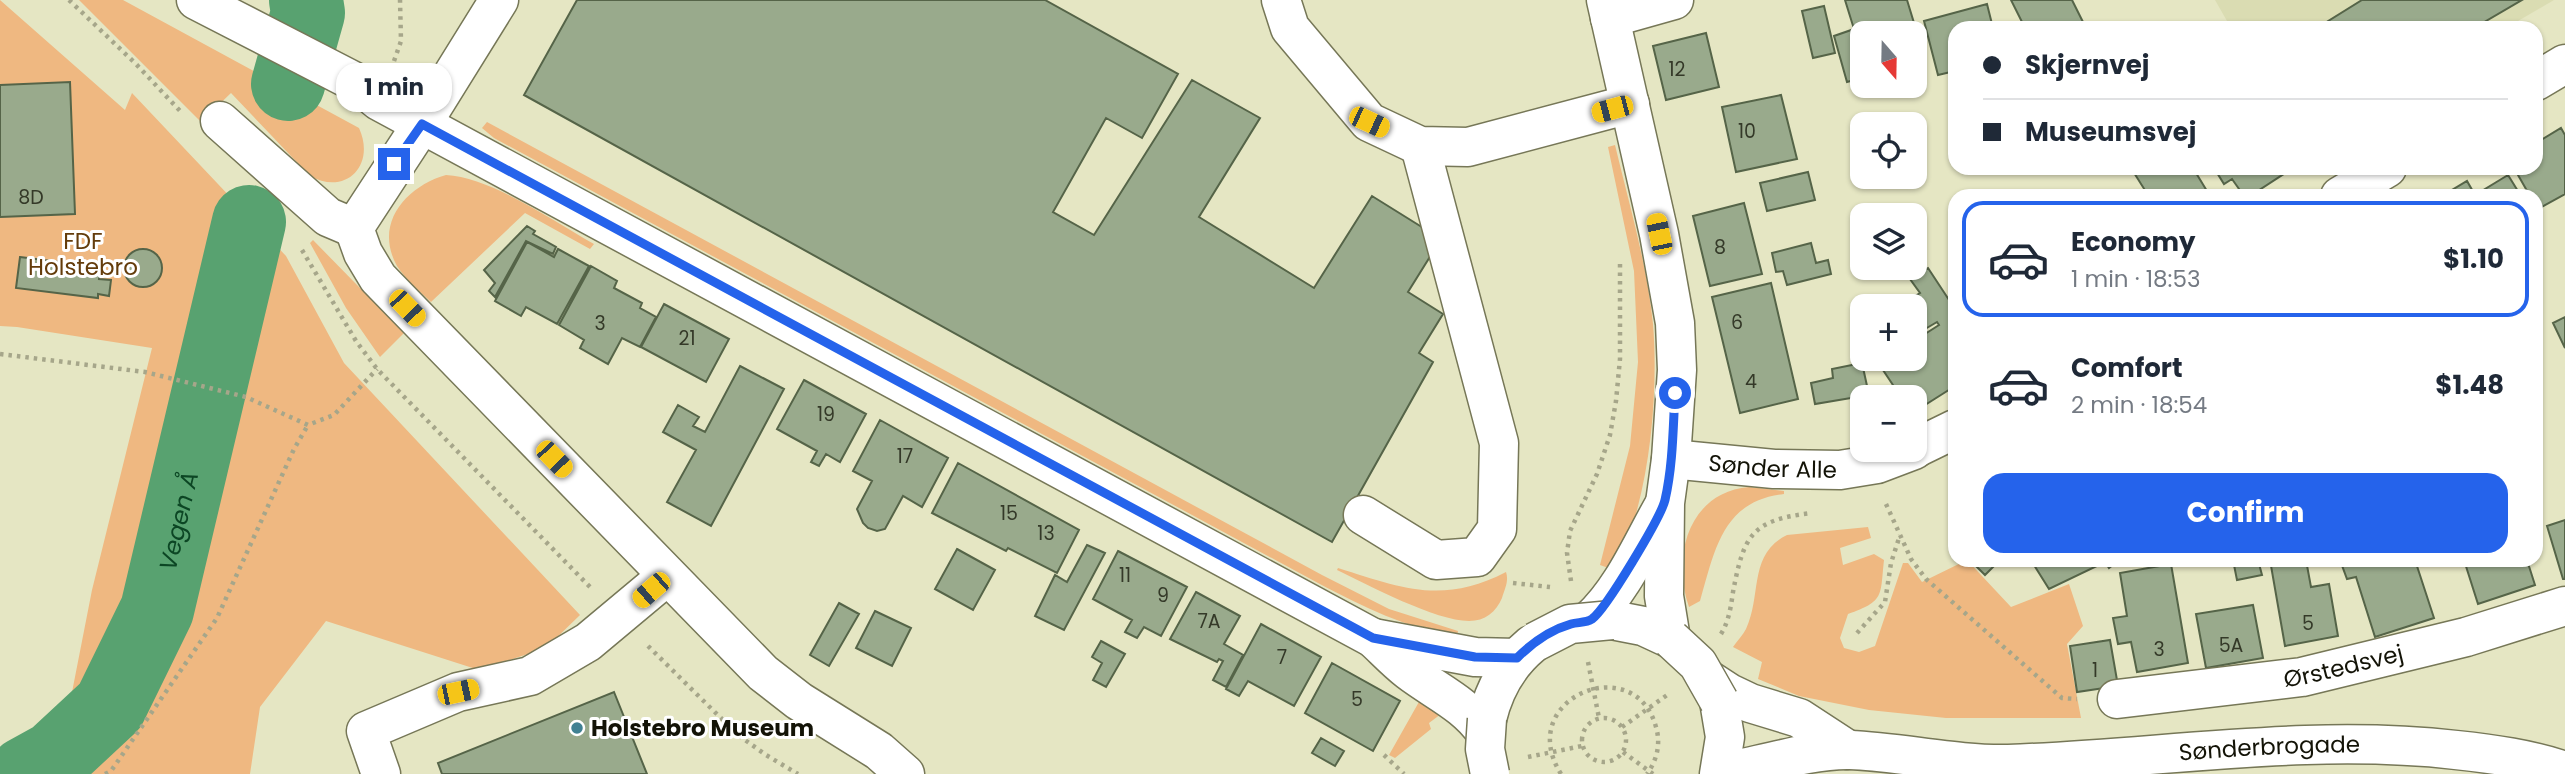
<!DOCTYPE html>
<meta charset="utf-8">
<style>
body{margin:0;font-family:Poppins,sans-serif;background:#f2f2f3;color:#1f2937;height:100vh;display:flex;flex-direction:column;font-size:26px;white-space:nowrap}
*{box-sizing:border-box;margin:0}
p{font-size:23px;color:#747a83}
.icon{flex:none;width:38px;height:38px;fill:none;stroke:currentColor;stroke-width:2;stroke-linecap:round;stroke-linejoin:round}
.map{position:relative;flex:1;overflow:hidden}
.details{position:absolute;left:1948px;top:189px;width:595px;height:378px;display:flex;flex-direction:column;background:#fff;border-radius:21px;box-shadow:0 2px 5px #0004}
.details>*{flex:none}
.guide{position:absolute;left:1948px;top:21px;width:595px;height:154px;border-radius:21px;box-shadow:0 2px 5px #0004;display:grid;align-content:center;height:154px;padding:0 35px;background:#fff}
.needle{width:46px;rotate:160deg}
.fabs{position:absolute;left:1850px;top:21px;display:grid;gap:14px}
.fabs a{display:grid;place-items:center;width:77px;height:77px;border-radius:14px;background:#fff;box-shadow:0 2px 5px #0004;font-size:35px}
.end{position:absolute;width:32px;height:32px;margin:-16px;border:9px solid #2563eb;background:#fff;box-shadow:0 0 0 4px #fff}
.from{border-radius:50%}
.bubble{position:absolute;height:49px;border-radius:21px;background:#fff;box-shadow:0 2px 5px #0004;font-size:23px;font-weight:700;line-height:49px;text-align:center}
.car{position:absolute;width:21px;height:42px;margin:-21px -10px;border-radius:9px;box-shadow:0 0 5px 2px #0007;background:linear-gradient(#f5c518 24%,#345 0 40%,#f5c518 0 76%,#345 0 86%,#f5c518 0)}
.guide b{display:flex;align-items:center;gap:24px;height:66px;font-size:26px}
.guide b+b{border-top:2px solid #e0e1e3}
.guide i{width:18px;height:18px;background:#1f2937}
ul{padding:12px 0 0;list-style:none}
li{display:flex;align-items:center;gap:21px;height:116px;margin:0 14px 10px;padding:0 21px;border:4px solid transparent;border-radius:21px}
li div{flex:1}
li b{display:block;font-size:26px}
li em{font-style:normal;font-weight:700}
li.on{border-color:#2563eb}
li>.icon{width:63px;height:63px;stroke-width:1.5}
.cta{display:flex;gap:14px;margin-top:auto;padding:14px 35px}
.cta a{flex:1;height:80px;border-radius:21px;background:#2563eb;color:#fff;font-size:28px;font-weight:700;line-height:80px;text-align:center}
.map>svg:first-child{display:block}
.built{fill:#dadcb2}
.green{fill:#efb881}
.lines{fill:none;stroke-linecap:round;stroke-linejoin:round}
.river{stroke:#58a270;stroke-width:74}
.building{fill:#99aa8c;stroke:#556448;stroke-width:2}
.minor-casing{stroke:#767757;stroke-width:41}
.path{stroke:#a6a68a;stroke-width:4.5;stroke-dasharray:3.5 5;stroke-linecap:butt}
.minor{stroke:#fff;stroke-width:38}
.minor-bridge-casing{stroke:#767757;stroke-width:41;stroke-linecap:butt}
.minor-bridge{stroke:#fff;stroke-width:38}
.route{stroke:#2563eb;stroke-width:9}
.poi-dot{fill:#408193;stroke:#fff;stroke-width:2.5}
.labels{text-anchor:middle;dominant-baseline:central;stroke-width:6;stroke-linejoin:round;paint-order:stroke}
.number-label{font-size:19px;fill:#343928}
.park-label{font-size:23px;fill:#643c0b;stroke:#fff}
.street-label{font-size:23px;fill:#131307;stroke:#fff}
.poi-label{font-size:23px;font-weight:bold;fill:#131307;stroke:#fff;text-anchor:start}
.water-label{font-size:24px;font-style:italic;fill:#0c4624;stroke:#fff}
</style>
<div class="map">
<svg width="2565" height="774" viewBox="0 0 2565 774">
<rect width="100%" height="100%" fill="#e5e6c3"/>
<path class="built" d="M2215,0H2554L2506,28H2231Z"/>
<path class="green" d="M0,0L125,110L132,93L286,256L344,363L580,615L546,648L479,670L326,621L260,707L250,774H56L92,590L152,348L17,327L0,326Z
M79,0H123L359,128C376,165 346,196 310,176L231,93L201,122Z
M487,122L1322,575L1389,609L1458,631L1457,637C1407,628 1363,607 1318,583L494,138L482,128Z
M1615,145C1629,204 1647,264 1653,324C1659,397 1649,506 1614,570L1600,565L1630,446L1638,362L1634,271L1608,147Z
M446,175C491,177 553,221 594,244L590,249L525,213L431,302C418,290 406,280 397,266C373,223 407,186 446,175Z
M313,240L404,333L380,357L346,308L310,243Z
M1749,487L1784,491V494C1722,501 1715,550 1700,601L1689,607C1671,556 1689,492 1749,487Z
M1868,527L1871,538L1840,548L1843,565L1874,554L1884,560C1880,596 1885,601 1848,614L1840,638L1844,648L1859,652L1875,646L1903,563H1908L1922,582L1967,560L2011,607L2069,584L2083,626L2067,644L2081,718H1946L1869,710L1799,696L1758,679L1762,662L1733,647C1737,641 1743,635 1746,629C1762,595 1748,554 1787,535Z
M1338,568C1401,588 1443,605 1506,572C1509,581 1505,588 1502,598C1496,612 1485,621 1469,621C1436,621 1368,585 1337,570Z
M1424,693L1445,711L1429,723L1431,729L1395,758L1389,755Z"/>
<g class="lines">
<g class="river">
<path d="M288,84L308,13L306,0"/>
<path id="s1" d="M25,774L54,758L110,706L157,610L249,222"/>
</g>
</g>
<path class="building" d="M577,0H1045L1178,74L1142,138L1106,118L1053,212L1094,235L1192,80L1260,118L1199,217L1314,288L1372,196L1441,239L1408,292L1443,314L1419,353L1433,362L1332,542L524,95Z
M1845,0H1907L1914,23L1909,25L1912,33H1862V78L1847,82L1834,36L1854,29Z
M2011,0H2072L2086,28H2025Z
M2362,0H2522L2474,28H2317Z
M1987,4L1993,28H1955V71L1938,75L1924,21Z
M1824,6L1835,53L1813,58L1802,11Z
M1706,33L1719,87L1666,100L1653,46Z
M70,82L75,214L0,217V85Z
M1781,95L1797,159L1736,172L1722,107Z
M2561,128L2565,135V194L2538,209L2536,196H2530L2514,168H2536V143Z
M2131,168H2182L2184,172L2193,168L2210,196H2146L2148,195Z
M2214,168H2293L2250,196H2244L2232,179L2224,184Z
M1808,172L1815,200L1767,211L1760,183Z
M2508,175L2521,196H2442L2467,181L2475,195Z
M1744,203L1762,274L1710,286L1693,216Z
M527,226L535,231L533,234L556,247L553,254L526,241L495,297L489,291L495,283L484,270Z
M527,242L554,257L558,249L589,266L557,324L526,307L521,316L495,301Z
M1811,243L1816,263L1828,260L1831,274L1787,285L1783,271L1776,272L1772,253Z
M124 268a19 19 0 1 1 38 0a19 19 0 1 1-38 0Z
M20,257L100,267L99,279L111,280L109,296L98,294V298L16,288Z
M591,266L617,281L614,288L642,303L640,308L656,317L640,347L622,338L608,364L580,348L584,340L559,325Z
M1928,268L1955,309V386L1914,412V397H1901L1879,364L1887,359H1914V341L1939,325L1937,322L1920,332L1914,324V306L1902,304L1920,293L1910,279Z
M1771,283L1798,399L1740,413L1712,297Z
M664,304L729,339L706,382L641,347Z
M2565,317V348L2553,323Z
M1862,363L1869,395L1815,404L1811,383L1833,378L1832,369Z
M740,366L784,389L711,526L667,502L696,450L663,432L678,405L699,417L693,426L705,432Z
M804,380L866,414L840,462L826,454L819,466L811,462L817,451L777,429Z
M880,420L948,458L922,507L903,496L885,529L877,531L868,528L863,523L857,509L872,481L853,471Z
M958,463L1079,530L1057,573L1008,548L1006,551L932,513Z
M2565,520V579H2563L2547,526Z
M1087,545L1105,553L1064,630L1035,616L1055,575L1067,582Z
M957,549L995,570L973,610L935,589Z
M1118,551L1187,587L1161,636L1144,627L1137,638L1125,632L1132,620L1093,599Z
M1970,560H2000L1985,575Z
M2042,560H2119L2109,568L2105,562L2049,589L2034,565Z
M2233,560H2258L2262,575L2237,580Z
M2270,560H2306L2311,587L2329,584L2338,636L2285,646Z
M2340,560H2415L2434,618L2375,637L2356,577L2347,579Z
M2464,560H2527L2535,585L2478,604Z
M2171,564L2188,663L2137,672L2131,642L2118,644L2113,618L2127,616L2120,573Z
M1196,592L1240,616L1224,644L1243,655L1226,687L1213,680L1223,661L1219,659L1217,662L1170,639Z
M839,603L859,614L829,666L810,655Z
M2253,605L2263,658L2206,668L2196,614Z
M875,611L911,628L892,666L856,648Z
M1261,624L1321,657L1294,706L1248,681L1239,696L1226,689Z
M2110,640L2118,686L2077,692L2070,646Z
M1101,641L1125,654L1106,687L1093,680L1102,663L1092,657Z
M1332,663L1400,701L1373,751L1305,713Z
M614,692L647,774H442L438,763Z
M1321,738L1344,751L1335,766L1312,753Z"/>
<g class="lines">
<g class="minor-casing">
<g id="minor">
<path d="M196,0L357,83L379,101L1373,638C1385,649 1396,661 1409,671C1435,691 1466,704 1485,732"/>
<path d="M499,0L422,124L354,228L363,253L378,278L763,673L799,701L879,751L905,774"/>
<path d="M1281,0L1290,28L1369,122L1420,146L1468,147L1630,104"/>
<path d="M1606,0L1659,234L1675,323L1677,370L1671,459L1665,503L1664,596L1671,639"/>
<path d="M1610,18L1674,0"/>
<path d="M2536,81L2565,64"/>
<path d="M220,121L328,217L354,228"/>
<path d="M2340,196L2387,168"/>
<path d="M1914,449L1955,429"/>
<path id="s2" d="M1671,459L1774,469L1840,470L1877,464L1914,450"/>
<path d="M1363,515L1436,560L1477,557L1497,529L1499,443L1420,146"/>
<path d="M1590,620C1623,590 1642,543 1664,505"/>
<path d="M1612,620L1643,626L1671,639"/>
<path d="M1373,638L1475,657L1517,658"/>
<path d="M1709,680L1729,693L1750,703L1799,718L1848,750"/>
<path id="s3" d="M2117,699L2302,677L2466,637L2565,606"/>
<path d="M1719,701L1725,737L1719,774"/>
<path d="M1487,719C1494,689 1507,665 1531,645"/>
<path id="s4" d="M1720,773C1758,766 1812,749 1850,750C1902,752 1955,765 2008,764C2157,759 2307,733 2456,750C2493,754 2530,759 2565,771"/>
<path d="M381,774L366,731L458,692L530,676L588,642L667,576"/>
</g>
</g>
<path class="path" d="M69,0L136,64L181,112
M394,61L401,41L400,0
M302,250L356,341L377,369L590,587
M0,354L145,372L246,397L308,425L334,415L377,369
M1886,504L1911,559L1926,579L2062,698L2077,699
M1571,581L1567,553L1570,531L1597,474L1610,435L1616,401L1620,359V260
M1513,583L1550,587
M1857,633L1885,602L1891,563L1900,535
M1721,634C1729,621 1731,606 1733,592C1744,534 1752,520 1812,513
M648,646L738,735L766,755L798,774
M1588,662L1599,718
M1582 740a22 22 0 1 1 44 0a22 22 0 1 1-44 0Z
M1622,727L1670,693
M1623,752L1653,774
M1384,755L1404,774
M1528,757L1582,746
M105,774L111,771L217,618L294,449L308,425
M1561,774C1513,698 1635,649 1656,727C1661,744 1657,760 1647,774"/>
<use href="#minor" class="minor"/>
<g class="minor-bridge-casing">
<path id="minor-bridge" d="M1671,639L1698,664L1719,701
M1535,642L1570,624L1612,620
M1487,719L1485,749L1490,774"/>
</g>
<use href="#minor-bridge" class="minor-bridge"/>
</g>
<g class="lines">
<path class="route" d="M394,164L422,124L1373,638L1475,657L1517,658C1532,643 1550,630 1571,624C1578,622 1586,623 1592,619C1606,609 1661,517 1665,500C1673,465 1673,428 1675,393"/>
</g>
<circle class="poi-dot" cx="577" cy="728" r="7"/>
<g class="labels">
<g class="number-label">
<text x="1677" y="69">12</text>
<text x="1747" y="131">10</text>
<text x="31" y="197">8D</text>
<text x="1720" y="247">8</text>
<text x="1737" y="322">6</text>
<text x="600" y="323">3</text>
<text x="687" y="338">21</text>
<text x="1751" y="381">4</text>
<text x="826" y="414">19</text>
<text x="905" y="456">17</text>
<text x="1009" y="513">15</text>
<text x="1046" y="533">13</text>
<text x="1125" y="575">11</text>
<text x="1163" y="595">9</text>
<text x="1209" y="621">7A</text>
<text x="2308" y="623">5</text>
<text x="2231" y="645">5A</text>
<text x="2159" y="649">3</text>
<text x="1282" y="657">7</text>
<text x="2095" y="670">1</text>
<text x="1357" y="699">5</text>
</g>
<g class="park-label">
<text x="83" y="241">FDF<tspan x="83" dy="26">Holstebro</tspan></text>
</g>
<g class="street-label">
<text stroke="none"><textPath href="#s2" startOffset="102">Sønder Alle</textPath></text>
<text stroke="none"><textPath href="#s3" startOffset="229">Ørstedsvej</textPath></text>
<text stroke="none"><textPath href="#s4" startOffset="553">Sønderbrogade</textPath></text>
</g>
<g class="poi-label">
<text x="591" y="728">Holstebro Museum</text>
</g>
<g class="water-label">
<text stroke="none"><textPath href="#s1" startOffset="308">Vegen Å</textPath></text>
</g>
</g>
</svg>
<div class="fabs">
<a><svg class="needle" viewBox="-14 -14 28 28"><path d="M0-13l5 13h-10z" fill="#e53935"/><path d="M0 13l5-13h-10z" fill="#747a83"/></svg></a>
<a><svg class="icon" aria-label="locate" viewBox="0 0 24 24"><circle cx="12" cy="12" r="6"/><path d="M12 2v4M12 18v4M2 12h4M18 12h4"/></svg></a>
<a><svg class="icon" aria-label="layers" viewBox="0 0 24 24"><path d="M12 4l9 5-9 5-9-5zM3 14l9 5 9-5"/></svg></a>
<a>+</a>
<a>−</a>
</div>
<i class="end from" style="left:1675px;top:393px"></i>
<i class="end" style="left:394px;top:164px"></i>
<div class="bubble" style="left:336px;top:63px;width:116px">1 min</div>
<i class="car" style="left:1612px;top:109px;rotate:255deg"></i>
<i class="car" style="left:1369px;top:122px;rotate:115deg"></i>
<i class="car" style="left:1659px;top:234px;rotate:348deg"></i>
<i class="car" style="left:407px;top:308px;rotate:136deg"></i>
<i class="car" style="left:554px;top:459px;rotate:136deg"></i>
<i class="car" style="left:651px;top:590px;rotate:229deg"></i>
<i class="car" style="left:458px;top:692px;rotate:78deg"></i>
<div class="guide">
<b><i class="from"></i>Skjernvej</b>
<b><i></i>Museumsvej</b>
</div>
<section class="details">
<ul>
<li class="on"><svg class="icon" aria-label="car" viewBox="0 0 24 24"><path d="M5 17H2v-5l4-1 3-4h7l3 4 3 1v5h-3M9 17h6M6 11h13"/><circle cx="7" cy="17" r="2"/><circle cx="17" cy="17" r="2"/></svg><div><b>Economy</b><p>1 min · 18:53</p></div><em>$1.10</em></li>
<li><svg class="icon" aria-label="car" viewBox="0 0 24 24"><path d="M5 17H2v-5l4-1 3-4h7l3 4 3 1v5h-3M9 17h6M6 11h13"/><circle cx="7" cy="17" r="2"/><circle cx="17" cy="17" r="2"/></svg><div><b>Comfort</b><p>2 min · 18:54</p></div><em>$1.48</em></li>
</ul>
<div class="cta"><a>Confirm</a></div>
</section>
</div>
